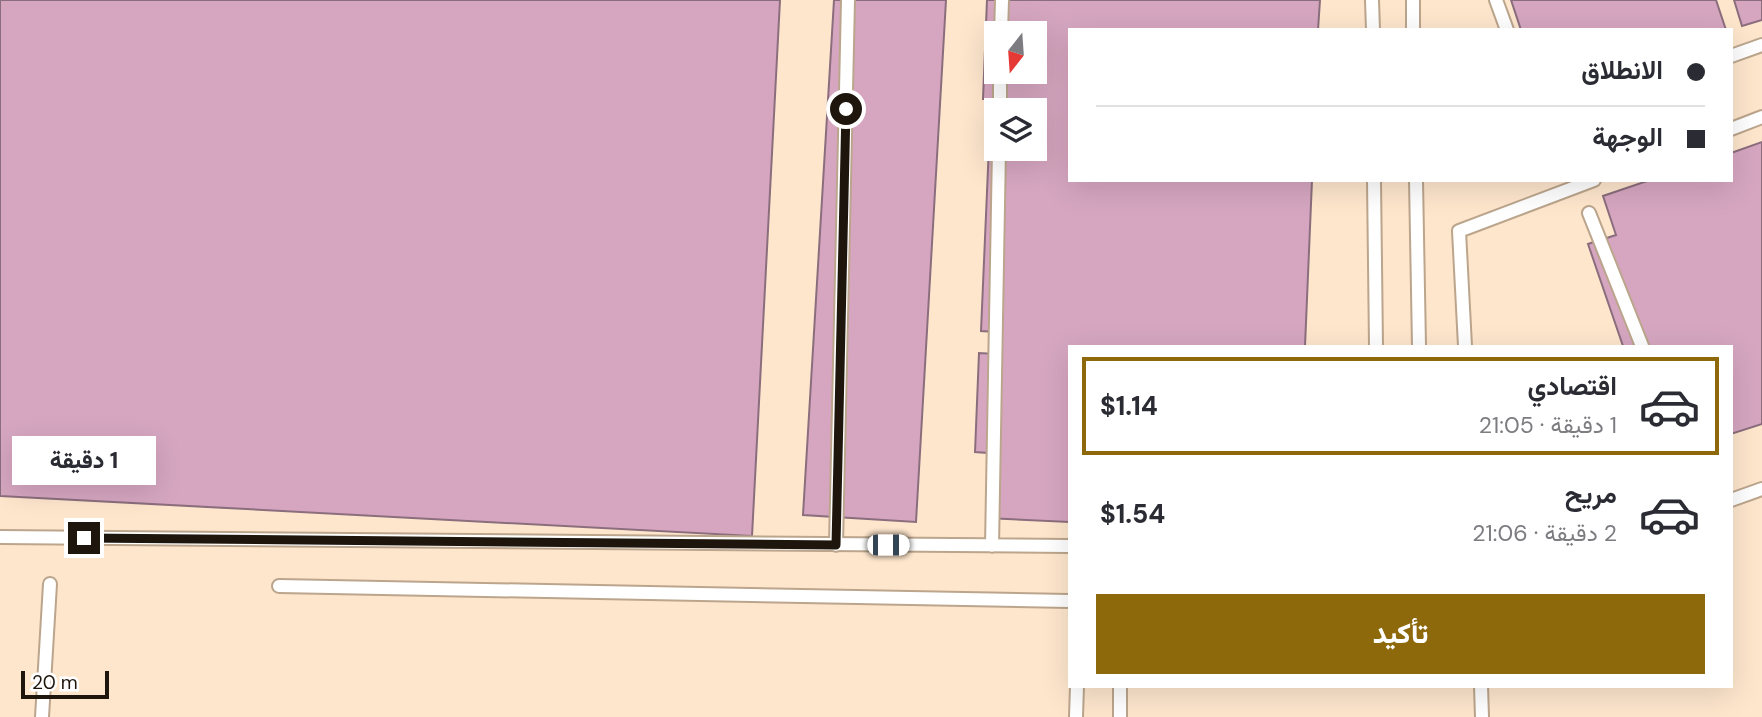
<!DOCTYPE html>
<html lang="ar">
<meta charset="utf-8">
<style>
body{margin:0;font-family:"DM Sans",Vazirmatn,sans-serif;background:#f2f2f3;color:#2b2b33;direction:rtl;height:100vh;display:flex;flex-direction:column;font-size:26px;white-space:nowrap}
*{box-sizing:border-box;margin:0}
p{font-size:23px;color:#7c7c81}
.icon{flex:none;width:38px;height:38px;fill:none;stroke:currentColor;stroke-width:2;stroke-linecap:round;stroke-linejoin:round}
.map{position:relative;flex:1;overflow:hidden;direction:ltr}
.panel{position:absolute;left:1068px;top:345px;width:665px;height:343px;display:flex;flex-direction:column;background:#fff;border-radius:0px;box-shadow:0 7px 28px #0002;direction:rtl}
.panel>*{flex:none}
.guide{position:absolute;left:1068px;top:28px;width:665px;height:154px;border-radius:0px;box-shadow:0 7px 28px #0002;direction:rtl;display:grid;align-content:center;height:154px;padding:0 28px;background:#fff}
.needle{width:46px;rotate:197deg}
.fabs{position:absolute;left:984px;top:21px;display:grid;gap:14px}
.fabs a{display:grid;place-items:center;width:63px;height:63px;border-radius:0px;background:#fff;box-shadow:0 7px 28px #0002;font-size:35px}
.scale{position:absolute;left:21px;bottom:18px;width:88px;box-sizing:border-box;padding-left:7px;border:4px solid #1e160c;border-top:0;font-size:19px;line-height:24px;white-space:nowrap;color:#1e160c;-webkit-text-stroke:5px #fff;paint-order:stroke}
.end{position:absolute;width:32px;height:32px;margin:-16px;border:9px solid #1e160c;background:#fff;box-shadow:0 0 0 4px #fff}
.from{border-radius:50%}
.bubble{position:absolute;height:49px;border-radius:0px;background:#fff;box-shadow:0 7px 28px #0002;font-size:23px;font-weight:800;line-height:49px;text-align:center;direction:rtl}
.car{position:absolute;width:21px;height:42px;margin:-21px -10px;border-radius:9px;box-shadow:0 0 5px 2px #0007;background:linear-gradient(#fff 24%,#345 0 40%,#fff 0 76%,#345 0 86%,#fff 0)}
.guide b{display:flex;align-items:center;gap:24px;height:66px;font-size:26px}
.guide b+b{border-top:2px solid #e1e1e2}
.guide i{width:18px;height:18px;background:#2b2b33}
ul{padding:12px 0 0;list-style:none}
li{display:flex;align-items:center;gap:21px;height:98px;margin:0 14px 10px;padding:0 14px;border:4px solid transparent;border-radius:0px}
li div{flex:1}
li b{display:block;font-size:26px}
li em{font-style:normal;font-weight:800}
li.on{border-color:#8d690c}
li>.icon{width:63px;height:63px;stroke-width:1.5}
.primary-button{display:flex;gap:14px;margin-top:auto;padding:14px 28px}
.primary-button a{flex:1;height:80px;border-radius:0px;background:#8d690c;color:#fff;font-size:28px;font-weight:800;line-height:80px;text-align:center}
.map>svg:first-child{display:block}
.built{fill:#fee6cd;fill-rule:evenodd}
.building{fill:#d6a6c0;stroke:#8b6e7d;stroke-width:2;fill-rule:evenodd}
.lines{fill:none;stroke-linecap:round;stroke-linejoin:round}
.lane-casing{stroke:#bba58c;stroke-width:16}
.lane{stroke:#fff;stroke-width:12}
.route{stroke:#1e160c;stroke-width:9}
</style>
<div class="map">
<svg width="1762" height="717" viewBox="0 0 1762 717">
<rect width="100%" height="100%" fill="#feefdf"/>
<path class="built" d="M0,0H1762V717H0ZM1069,30H1731V180H1069ZM996,33H1034V72H996ZM996,110H1034V149H996ZM1069,346H1731V686H1069Z"/>
<path class="building" d="M0,0H780L752,536L0,496Z
M834,0H946L916,522L803,515Z
M987,0H1320L1318,30H1069V180H1312L1305,346H1069V522L986,518L988,453L975,452L979,353L996,354L997,332L981,331L991,99H983ZM996,33H1034V72H996ZM996,110H1034V149H996Z
M1511,0H1716L1726,30H1521Z
M1734,0H1762V20L1742,26Z
M1762,142V424L1731,434V346H1623L1588,244L1616,235L1603,196L1650,180H1731V153Z"/>
<g class="lines">
<g class="lane-casing">
<path id="lane" d="M1372,0L1373,30
M1413,0V30
M1496,0L1507,30
M1001,33L1002,0
M1731,56L1762,45
M1000,110V72
M1731,129L1762,117
M1374,180L1376,346
M1416,180L1419,346
M1589,213L1642,346
M1465,346L1459,231L1594,180
M1731,500L1762,489
M0,537L1069,546
M836,545L848,0
M992,546L999,149
M279,586L1069,601
M1120,686V717
M1481,686L1482,717
M42,717L50,584
M1076,717L1077,686"/>
</g>
<use href="#lane" class="lane"/>
</g>
<g class="lines">
<path class="route" d="M84,538L836,545L846,109"/>
</g>
</svg>
<div class="fabs">
<a><svg class="needle" viewBox="-14 -14 28 28"><path d="M0-13l5 13h-10z" fill="#e53935"/><path d="M0 13l5-13h-10z" fill="#7c7c81"/></svg></a>
<a><svg class="icon" aria-label="layers" viewBox="0 0 24 24"><path d="M12 4l9 5-9 5-9-5zM3 14l9 5 9-5"/></svg></a>
</div>
<div class="scale">20 m</div>
<i class="end from" style="left:846px;top:109px"></i>
<i class="end" style="left:84px;top:538px"></i>
<div class="bubble" style="left:12px;top:436px;width:144px">1 دقيقة</div>
<i class="car" style="left:888px;top:545px;rotate:90deg"></i>
<div class="guide">
<b><i class="from"></i>الانطلاق</b>
<b><i></i>الوجهة</b>
</div>
<section class="panel">
<ul>
<li class="on"><svg class="icon" aria-label="car" viewBox="0 0 24 24"><path d="M5 17H2v-5l4-1 3-4h7l3 4 3 1v5h-3M9 17h6M6 11h13"/><circle cx="7" cy="17" r="2"/><circle cx="17" cy="17" r="2"/></svg><div><b>اقتصادي</b><p>1 دقيقة · 21:05</p></div><em>$1.14</em></li>
<li><svg class="icon" aria-label="car" viewBox="0 0 24 24"><path d="M5 17H2v-5l4-1 3-4h7l3 4 3 1v5h-3M9 17h6M6 11h13"/><circle cx="7" cy="17" r="2"/><circle cx="17" cy="17" r="2"/></svg><div><b>مريح</b><p>2 دقيقة · 21:06</p></div><em>$1.54</em></li>
</ul>
<div class="primary-button"><a>تأكيد</a></div>
</section>
</div>
